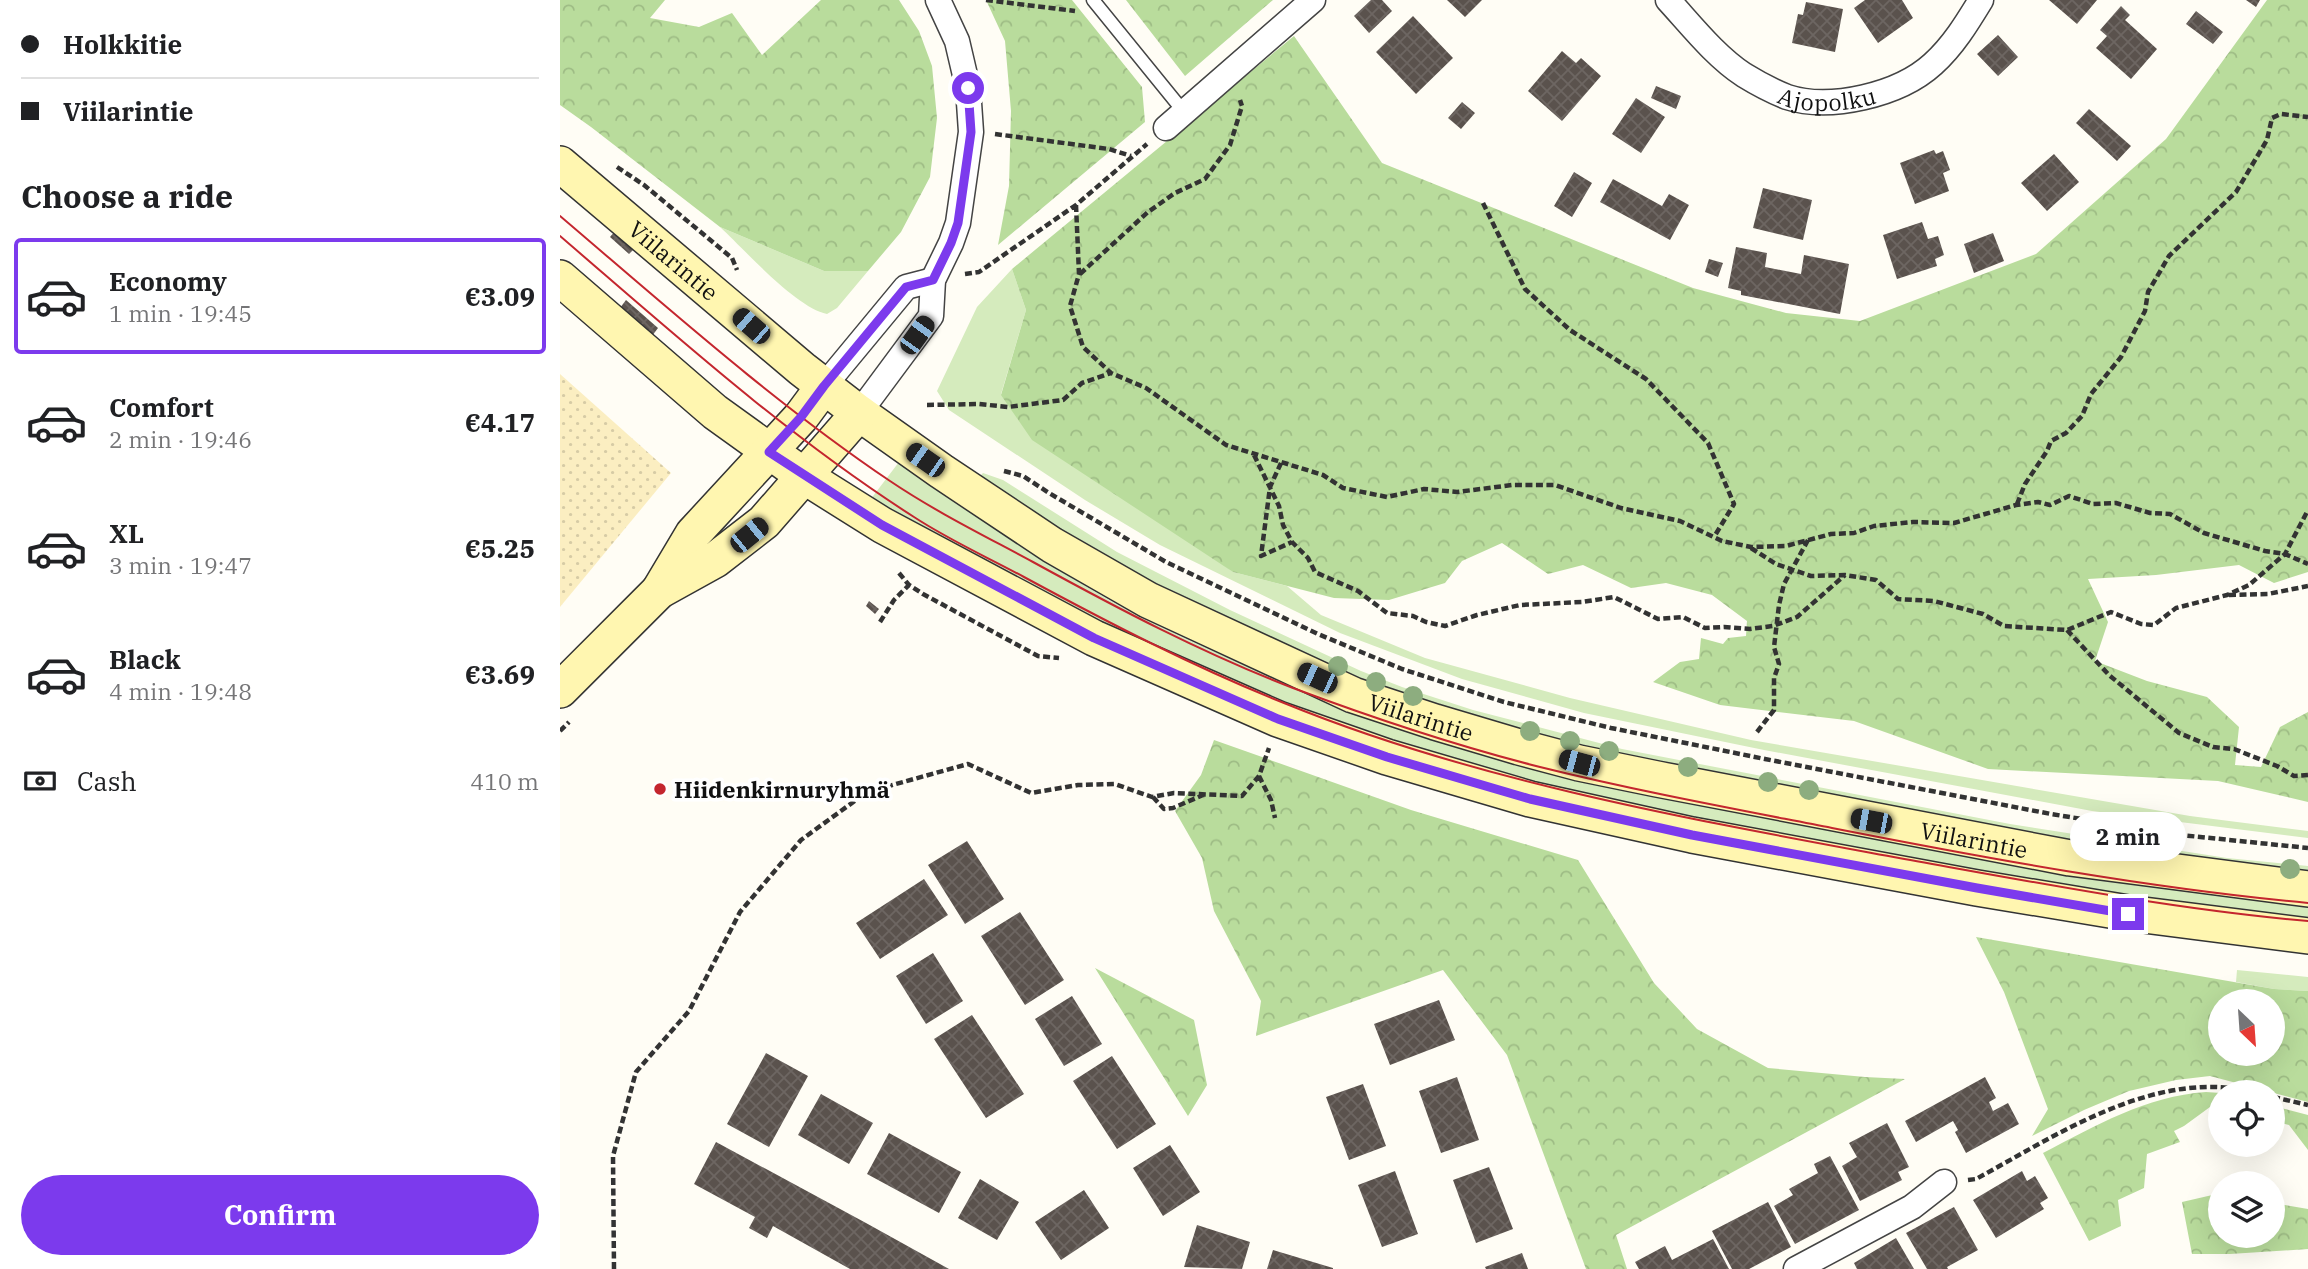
<!DOCTYPE html>
<meta charset="utf-8">
<style>
body{margin:0;font-family:"IBM Plex Serif",serif;background:#f2f2f2;color:#202124;height:100vh;display:flex;flex-direction:column;font-size:26px;white-space:nowrap}
*{box-sizing:border-box;margin:0}
p{font-size:23px;color:#757577}
.icon{flex:none;width:38px;height:38px;fill:none;stroke:currentColor;stroke-width:2;stroke-linecap:round;stroke-linejoin:round}
.map{position:relative;flex:1;overflow:hidden}
.details{display:flex;flex-direction:column;background:#fff;width:560px}
.details>*{flex:none}
.top-card{display:grid;align-content:center;height:154px;padding:0 21px;background:#fff}
.needle{width:46px;rotate:155deg}
.controls{position:absolute;left:1648px;top:989px;display:grid;gap:14px}
.controls a{display:grid;place-items:center;width:77px;height:77px;border-radius:50%;background:#fff;box-shadow:0 7px 28px #0002;font-size:35px}
.end{position:absolute;width:32px;height:32px;margin:-16px;border:9px solid #7c3aed;background:#fff;box-shadow:0 0 0 4px #fff}
.from{border-radius:50%}
.bubble{position:absolute;height:49px;border-radius:24px;background:#fff;box-shadow:0 7px 28px #0002;font-size:23px;font-weight:800;line-height:49px;text-align:center}
.car{position:absolute;width:21px;height:42px;margin:-21px -10px;border-radius:9px;box-shadow:0 0 5px 2px #0007;background:linear-gradient(#222 24%,#8ab4d8 0 40%,#222 0 76%,#8ab4d8 0 86%,#222 0)}
.top-card b{display:flex;align-items:center;gap:24px;height:66px;font-size:26px}
.top-card b+b{border-top:2px solid #e0e0e0}
.top-card i{width:18px;height:18px;background:#202124}
ul{padding:0;list-style:none}
li{display:flex;align-items:center;gap:21px;height:116px;margin:0 14px 10px;padding:0 7px;border:4px solid transparent;border-radius:7px}
li div{flex:1}
li b{display:block;font-size:26px}
li em{font-style:normal;font-weight:800}
li.active{border-color:#7c3aed}
li>.icon{width:63px;height:63px;stroke-width:1.5}
h2{padding:0 21px;font-size:32px;line-height:84px}
.pay{display:flex;align-items:center;gap:18px;height:77px;padding:0 21px;font-size:26px}
.pay p{margin-inline-start:auto}
.cta{display:flex;gap:14px;margin-top:auto;padding:14px 21px}
.cta a{flex:1;height:80px;border-radius:42px;background:#7c3aed;color:#fff;font-size:28px;font-weight:800;line-height:80px;text-align:center}
main{display:flex;flex:1;min-height:0}
.map>svg:first-child{display:block}
.grass{fill:#d5ebbd}
.forest{fill:url(#forest-crowns);fill-rule:evenodd}
.sand{fill:url(#sand-dots)}
.building{fill:url(#building-cross-hatch)}
.lines{fill:none;stroke-linecap:round;stroke-linejoin:round}
.service-casing{stroke:#444;stroke-width:15}
.minor-casing{stroke:#444;stroke-width:27}
.secondary-casing{stroke:#333;stroke-width:38}
.path{stroke:#333;stroke-width:4.5;stroke-dasharray:7 3.5;stroke-linecap:butt}
.service{stroke:#fff;stroke-width:12}
.minor{stroke:#fff;stroke-width:24}
.secondary{stroke:#fff6b0;stroke-width:35}
.tram{stroke:#c4262e;stroke-width:2}
.tree{fill:#8dad7f}
.route{stroke:#7c3aed;stroke-width:9}
.poi-dot{fill:#c4262e;stroke:#fff;stroke-width:2.5}
.labels{text-anchor:middle;dominant-baseline:central;stroke-width:7;stroke-linejoin:round;paint-order:stroke}
.street-label{font-size:23px;fill:#111;stroke:#fff}
.poi-label{font-size:23px;font-weight:bold;fill:#111;stroke:#fff;text-anchor:start}
</style>
<main>
<section class="details">
<div class="top-card">
<b><i class="from"></i>Holkkitie</b>
<b><i></i>Viilarintie</b>
</div>
<h2>Choose a ride</h2>
<ul>
<li class="active"><svg class="icon" aria-label="car" viewBox="0 0 24 24"><path d="M5 17H2v-5l4-1 3-4h7l3 4 3 1v5h-3M9 17h6M6 11h13"/><circle cx="7" cy="17" r="2"/><circle cx="17" cy="17" r="2"/></svg><div><b>Economy</b><p>1 min · 19:45</p></div><em>€3.09</em></li>
<li><svg class="icon" aria-label="car" viewBox="0 0 24 24"><path d="M5 17H2v-5l4-1 3-4h7l3 4 3 1v5h-3M9 17h6M6 11h13"/><circle cx="7" cy="17" r="2"/><circle cx="17" cy="17" r="2"/></svg><div><b>Comfort</b><p>2 min · 19:46</p></div><em>€4.17</em></li>
<li><svg class="icon" aria-label="car" viewBox="0 0 24 24"><path d="M5 17H2v-5l4-1 3-4h7l3 4 3 1v5h-3M9 17h6M6 11h13"/><circle cx="7" cy="17" r="2"/><circle cx="17" cy="17" r="2"/></svg><div><b>XL</b><p>3 min · 19:47</p></div><em>€5.25</em></li>
<li><svg class="icon" aria-label="car" viewBox="0 0 24 24"><path d="M5 17H2v-5l4-1 3-4h7l3 4 3 1v5h-3M9 17h6M6 11h13"/><circle cx="7" cy="17" r="2"/><circle cx="17" cy="17" r="2"/></svg><div><b>Black</b><p>4 min · 19:48</p></div><em>€3.69</em></li>
</ul>
<div class="pay"><svg class="icon" aria-label="cash" viewBox="0 0 24 24"><path d="M3 7h18v10H3z"/><circle cx="12" cy="12" r="2"/></svg>Cash<p>410 m</p></div>
<div class="cta"><a>Confirm</a></div>
</section>
<div class="map">
<svg width="1748" height="1269" viewBox="0 0 1748 1269">
<defs>
<pattern id="forest-crowns" width="20" height="18" patternUnits="userSpaceOnUse" patternTransform="scale(1.75)"><rect width="20" height="18" fill="#b9dc9c"/><path d="M2 6a3 3 0 1 1 6 0M12 15a3 3 0 1 1 6 0" fill="none" stroke="#9ebc85"/></pattern>
<pattern id="sand-dots" width="8" height="8" patternUnits="userSpaceOnUse" patternTransform="scale(1.75)"><rect width="8" height="8" fill="#fbeec1"/><path d="M2 2h.1M6 6h.1" fill="none" stroke="#d6cba5" stroke-width="1.8" stroke-linecap="round"/></pattern>
<pattern id="building-cross-hatch" width="8" height="8" patternUnits="userSpaceOnUse" patternTransform="scale(1.75)"><rect width="8" height="8" fill="#5a524d"/><path d="M0 0l8 8M0 8l8-8" fill="none" stroke="#6d6662"/></pattern>
</defs>
<rect width="100%" height="100%" fill="#fffdf5"/>
<path class="grass" d="M160,227L264,271H308L277,308L267,314C235,307 186,251 160,227Z
M452,269L466,310L441,394L673,572L727,586L761,615L865,658L1010,698L1191,740L1630,816L1748,831V838L1532,811L1204,750L1024,713L902,679L780,633L600,545L525,500L389,410L377,391L417,307Z
M339,462C409,509 477,558 549,600C608,633 671,659 733,685L1748,900V930L1044,809L651,682L307,504Z
M423,473L443,480L557,552L670,610L801,671L842,687L913,710L1062,749L1450,824L1667,858L1748,866V879L1666,871L1126,776L836,699L569,575L419,477Z
M1677,970L1748,977V991L1714,989L1676,982Z"/>
<path class="forest" d="M0,0H105L90,18L139,27L172,13L202,55L261,0H339L359,31L372,66L377,118L370,177L341,232L308,271H264L160,227L31,127L0,105Z
M426,0H512L582,87L585,122L438,245L449,186L451,111L445,41Z
M566,0H713L625,76Z
M1707,0H1748V572L1714,583L1679,565L1596,575L1528,579L1548,622L1535,661L1587,681L1647,697L1679,727L1675,765L1701,767L1720,727L1748,712V802L1658,781L1428,769L1294,721L1160,705L1093,682L1120,662L1139,659L1141,638L1163,644L1168,638L1186,636L1187,621L1152,595L1106,583L1071,588L1023,565L988,574L942,543L902,561L885,583L829,600L774,598L673,572L472,440L441,395L466,310L452,269L734,36L822,163L1133,288L1226,313L1300,321L1476,254L1606,139Z
M654,740L851,810L1018,860L1094,983L1137,1029L1208,1068L1305,1077L1345,1079L1056,1235L1067,1269H1026L947,1055L883,970L696,1036L701,1001L654,911L642,858L615,811L641,775Z
M1416,937L1714,989L1748,991V1102L1650,1076L1616,1080L1569,1091L1524,1110L1472,1136L1488,1109L1444,992ZM1661,1001H1713V1054H1661Z
M535,968L634,1020L647,1085L628,1116Z
M1646,1092L1661,1093V1113L1650,1107L1624,1126L1614,1131L1620,1142L1587,1154L1584,1188L1558,1200L1561,1226L1529,1241L1483,1153C1535,1126 1586,1096 1646,1092Z
M1713,1106L1748,1115V1150L1729,1125L1713,1121Z
M1661,1193V1236H1713V1203L1748,1209V1249L1670,1254H1632L1622,1202Z"/>
<path class="sand" d="M0,374L111,473L0,607Z"/>
<path class="building" d="M811,0H822L832,11L809,33L794,16Z
M887,0H922L905,17Z
M1305,0H1342L1353,18L1318,43L1294,8Z
M1489,0H1537L1517,24Z
M1686,0H1700L1696,7Z
M1246,2L1283,9L1275,52L1232,43L1238,14L1243,15Z
M1561,6L1570,15L1565,20L1597,49L1571,79L1536,48L1547,36L1540,30Z
M1636,11L1663,32L1653,44L1626,24Z
M853,16L893,58L856,94L816,52Z
M1438,35L1458,57L1438,76L1417,54Z
M1002,51L1016,63L1021,58L1041,76L1002,121L968,91Z
M1096,86L1121,96L1116,109L1091,98Z
M1076,98L1105,117L1081,153L1052,134Z
M902,102L915,113L901,129L888,118Z
M1529,109L1571,146L1557,161L1516,123Z
M1374,150L1376,154L1383,151L1390,170L1383,173L1389,191L1355,204L1340,163Z
M1494,154L1519,182L1487,211L1461,183Z
M1014,172L1032,183L1012,217L994,206Z
M1053,179L1102,206L1109,194L1129,205L1110,240L1040,202Z
M1203,188L1252,200L1243,240L1193,228Z
M1362,222L1368,239L1378,236L1384,255L1375,259L1377,266L1337,279L1323,235Z
M56,230L76,247L69,254L50,237Z
M1433,233L1444,261L1414,273L1404,244Z
M1176,247L1207,253L1205,267L1241,274L1244,255L1289,264L1280,314L1181,295V291L1168,288Z
M1149,259L1163,263L1158,277L1145,272Z
M66,300L98,328L92,336L60,308Z
M309,601L319,609L315,614L306,606Z
M407,841L444,899L405,924L368,865Z
M364,879L388,915L320,959L296,923Z
M460,912L504,980L465,1005L421,936Z
M373,953L403,1001L366,1024L336,976Z
M512,996L542,1044L504,1066L475,1019Z
M879,1000L895,1040L830,1065L814,1024Z
M412,1015L464,1094L426,1118L374,1039Z
M206,1053L248,1076L209,1147L167,1124Z
M552,1056L596,1124L557,1149L513,1081Z
M897,1077L919,1140L881,1153L859,1091Z
M1425,1077L1436,1098L1429,1102L1433,1111L1448,1103L1459,1124L1406,1153L1395,1132L1398,1130L1393,1121L1356,1142L1345,1121Z
M803,1084L826,1146L789,1160L766,1097Z
M261,1094L313,1123L289,1164L238,1135Z
M1327,1123L1349,1167L1338,1172L1342,1180L1300,1201L1282,1166L1297,1157L1289,1143Z
M329,1133L401,1172L379,1213L307,1174Z
M156,1142L306,1223L389,1269H290L213,1226L207,1238L189,1228L195,1217L134,1184Z
M610,1145L640,1192L603,1216L573,1168Z
M1270,1156L1299,1210L1235,1244L1214,1206L1233,1195L1229,1189L1258,1173L1254,1164Z
M929,1167L953,1229L916,1243L893,1180Z
M835,1171L858,1234L822,1247L798,1185Z
M1462,1171L1467,1181L1475,1176L1488,1198L1480,1203L1484,1209L1436,1238L1413,1200Z
M420,1179L459,1202L437,1240L398,1218Z
M524,1190L549,1228L501,1260L475,1222Z
M1208,1202L1231,1247L1189,1269H1172L1152,1231Z
M1394,1207L1418,1250L1387,1267L1388,1269H1367L1346,1233Z
M637,1225L690,1242L682,1269L624,1267Z
M1336,1238L1354,1269H1297L1294,1263Z
M1153,1239L1169,1269H1079L1075,1262L1105,1246L1112,1260Z
M713,1250L773,1268V1269H707Z
M962,1253L968,1269H926L925,1267Z"/>
<g class="lines">
<g class="service-casing">
<path id="service" d="M533,0L624,112"/>
</g>
<g class="minor-casing">
<g id="minor">
<path id="s1" d="M1108,0C1131,25 1155,56 1184,75C1197,83 1212,91 1227,97C1270,111 1339,95 1373,64C1393,46 1407,23 1421,0"/>
<path d="M606,128L753,0"/>
<path d="M264,386L346,287L373,280"/>
<path d="M299,413L371,316L373,280L391,243L398,223L411,132L408,88L397,41L378,0"/>
<path d="M1236,1269L1352,1207L1384,1182"/>
</g>
</g>
<g class="secondary-casing">
<g id="secondary">
<path id="s2" d="M0,164L242,369L299,413L381,471L492,545L588,600L793,695L875,722L959,747L1019,763L1097,779L1510,858L1748,889"/>
<path d="M0,278L155,412L244,476L322,525L534,638L718,719L827,757L970,799L1132,835L1417,888L1568,913L1748,936"/>
<path d="M99,591L133,534L241,417L264,386"/>
<path d="M0,690L99,591L155,560L204,522L299,413"/>
</g>
</g>
<path class="path" d="M426,0L515,11
M435,134L549,149L571,156
M57,167L84,185L172,258L177,270
M923,203L965,289L1010,330L1086,379L1148,443L1174,504L1154,537
M516,205L519,274L510,306L523,347L551,373L586,388L666,445L763,475L783,488L827,497L864,489L897,492L952,485H995L1061,508L1120,521L1162,541L1191,547L1226,546L1271,534L1294,533L1314,526L1353,522L1394,523L1456,505L1478,502L1490,505L1509,496L1533,504L1556,503L1590,513L1610,514L1644,533L1705,551L1725,554L1748,564
M405,274L419,272L516,205L587,144
M520,274L588,212L615,193L645,179L670,145L682,106L680,100
M367,405L419,404L448,407L503,400L522,383L551,373
M694,455L719,506L723,525L732,542L748,558L755,572L798,591L827,613L853,616L866,622L885,626L917,615L960,605L1022,602L1054,597L1098,619L1123,617L1145,628L1164,627L1190,629L1213,626L1237,617L1285,575
M721,463L710,487L701,556L732,542
M444,471L463,476L489,493L606,562L758,634L842,669L944,702L1051,728L1205,759L1491,814L1621,835L1748,848
M1457,504L1465,484L1487,451L1491,441L1506,433L1522,416L1531,394L1561,357L1585,311L1588,292L1609,256L1676,192L1707,140L1712,118L1721,114L1748,117
M1191,548L1216,564L1251,576L1285,575L1316,580L1338,599L1374,601L1423,614L1444,626L1507,630L1551,612L1581,624L1594,625L1616,608L1667,595L1689,585L1725,554L1748,510
M339,573L349,585L363,594L478,656L499,658
M1669,595L1708,594L1748,586
M320,622L334,600L349,585
M1507,630L1549,675L1619,733L1653,747L1674,749L1717,766L1734,776L1748,775
M0,731L9,722
M1197,732L1214,710V678L1219,664L1214,647L1219,605L1224,584L1248,540
M699,776L711,800L715,818
M593,797L604,809L613,808L643,795
M1713,1097L1748,1105
M1408,1180L1416,1179C1499,1134 1595,1068 1694,1092
M54,1269L53,1156L76,1072L129,1011L180,912L241,840L307,792L408,764L471,793L518,785L555,784L592,797L614,793L682,796L699,776L709,748"/>
<use href="#service" class="service"/>
<use href="#minor" class="minor"/>
<use href="#secondary" class="secondary"/>
<path class="tram" d="M0,216C108,308 213,402 330,481C376,512 425,536 473,562C557,608 642,653 733,688C813,718 897,746 980,767C1077,791 1175,809 1272,828C1430,859 1588,888 1748,903
M0,236C114,334 227,436 354,517C389,540 427,557 464,577C549,623 634,667 724,703C917,782 1134,820 1339,858C1474,882 1611,909 1748,921"/>
</g>
<g class="tree">
<circle cx="778" cy="666" r="10"/>
<circle cx="816" cy="682" r="10"/>
<circle cx="853" cy="696" r="10"/>
<circle cx="970" cy="731" r="10"/>
<circle cx="1010" cy="741" r="10"/>
<circle cx="1049" cy="751" r="10"/>
<circle cx="1128" cy="767" r="10"/>
<circle cx="1208" cy="782" r="10"/>
<circle cx="1249" cy="790" r="10"/>
<circle cx="1730" cy="869" r="10"/>
</g>
<g class="lines">
<path class="route" d="M408,88L411,132L398,223L391,243L373,280L346,287L264,386L241,417L209,452L322,525L534,638L718,719L827,757L970,799L1132,835L1417,888L1568,914"/>
</g>
<circle class="poi-dot" cx="100" cy="789" r="7"/>
<g class="labels">
<g class="street-label">
<text stroke="none"><textPath href="#s1" startOffset="196">Ajopolku</textPath></text>
<text stroke="none"><textPath href="#s2" startOffset="149">Viilarintie</textPath></text>
<text stroke="none"><textPath href="#s2" startOffset="1031">Viilarintie</textPath></text>
<text stroke="none"><textPath href="#s2" startOffset="1598">Viilarintie</textPath></text>
</g>
<g class="poi-label">
<text x="114" y="789">Hiidenkirnuryhmä</text>
</g>
</g>
</svg>
<div class="controls">
<a><svg class="needle" viewBox="-14 -14 28 28"><path d="M0-13l5 13h-10z" fill="#e53935"/><path d="M0 13l5-13h-10z" fill="#757577"/></svg></a>
<a><svg class="icon" aria-label="locate" viewBox="0 0 24 24"><circle cx="12" cy="12" r="6"/><path d="M12 2v4M12 18v4M2 12h4M18 12h4"/></svg></a>
<a><svg class="icon" aria-label="layers" viewBox="0 0 24 24"><path d="M12 4l9 5-9 5-9-5zM3 14l9 5 9-5"/></svg></a>
</div>
<i class="end from" style="left:408px;top:88px"></i>
<i class="end" style="left:1568px;top:914px"></i>
<div class="bubble" style="left:1510px;top:812px;width:116px">2 min</div>
<i class="car" style="left:191px;top:326px;rotate:311deg"></i>
<i class="car" style="left:357px;top:335px;rotate:36deg"></i>
<i class="car" style="left:365px;top:460px;rotate:305deg"></i>
<i class="car" style="left:189px;top:535px;rotate:51deg"></i>
<i class="car" style="left:757px;top:678px;rotate:295deg"></i>
<i class="car" style="left:1019px;top:763px;rotate:285deg"></i>
<i class="car" style="left:1311px;top:821px;rotate:281deg"></i>
</div>
</main>
